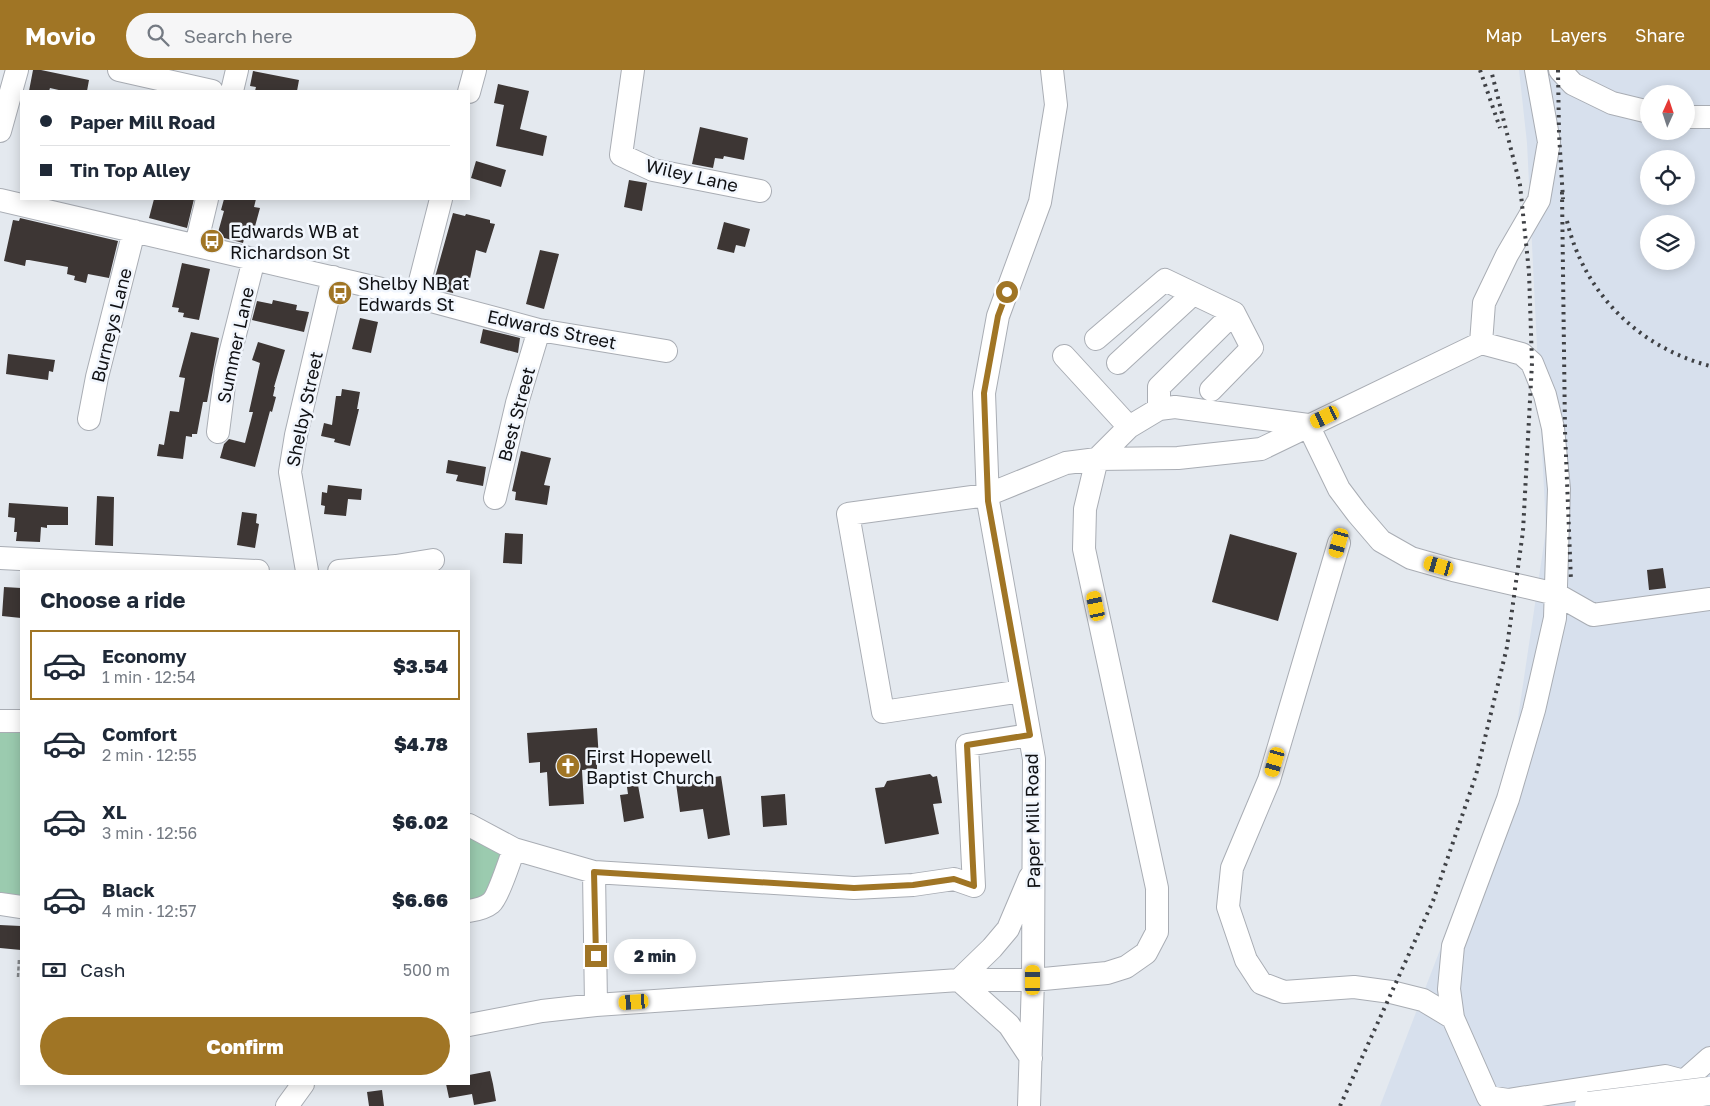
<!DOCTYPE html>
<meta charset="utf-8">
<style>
body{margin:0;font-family:"Golos Text",sans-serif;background:#f6f6f7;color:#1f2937;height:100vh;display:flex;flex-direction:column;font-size:19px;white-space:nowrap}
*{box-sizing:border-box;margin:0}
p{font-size:16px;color:#747a83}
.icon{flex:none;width:28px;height:28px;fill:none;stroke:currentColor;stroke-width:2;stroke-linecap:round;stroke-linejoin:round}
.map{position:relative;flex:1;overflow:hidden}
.drawer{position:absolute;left:20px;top:500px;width:450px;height:515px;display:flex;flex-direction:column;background:#fff;border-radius:0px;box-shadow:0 2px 12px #0003}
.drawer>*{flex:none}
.top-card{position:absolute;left:20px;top:20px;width:450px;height:110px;border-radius:0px;box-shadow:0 2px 12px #0003;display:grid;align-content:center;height:110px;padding:0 20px;background:#fff}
.needle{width:32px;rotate:3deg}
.fabs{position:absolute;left:1640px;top:15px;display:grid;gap:10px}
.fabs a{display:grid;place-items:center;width:55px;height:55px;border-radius:50%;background:#fff;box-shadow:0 2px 12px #0003;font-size:25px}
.end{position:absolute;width:22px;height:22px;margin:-11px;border:6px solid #a07525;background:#fff;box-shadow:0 0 0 2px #fff}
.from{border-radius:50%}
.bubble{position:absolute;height:35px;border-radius:18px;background:#fff;box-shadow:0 2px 12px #0003;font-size:16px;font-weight:800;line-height:35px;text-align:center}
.car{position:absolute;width:15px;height:30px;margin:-15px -8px;border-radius:6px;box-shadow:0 0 4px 1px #0007;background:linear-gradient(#f5c518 24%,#345 0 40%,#f5c518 0 76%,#345 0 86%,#f5c518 0)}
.top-card b{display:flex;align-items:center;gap:18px;height:48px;font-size:19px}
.top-card b+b{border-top:1px solid #e0e1e3}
.top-card i{width:12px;height:12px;background:#1f2937}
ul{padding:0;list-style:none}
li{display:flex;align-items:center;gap:15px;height:70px;margin:0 10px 8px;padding:0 10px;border:2px solid transparent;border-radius:0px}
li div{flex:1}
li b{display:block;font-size:19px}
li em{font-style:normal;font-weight:800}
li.active{border-color:#a07525}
li>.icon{width:45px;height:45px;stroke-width:1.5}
h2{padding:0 20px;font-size:22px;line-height:60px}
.pay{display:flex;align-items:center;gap:12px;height:55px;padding:0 20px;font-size:19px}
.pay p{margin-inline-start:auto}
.primary-button{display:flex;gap:10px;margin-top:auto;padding:10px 20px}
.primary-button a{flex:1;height:58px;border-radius:30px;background:#a07525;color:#fff;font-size:20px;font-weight:800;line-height:58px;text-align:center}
header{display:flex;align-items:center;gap:30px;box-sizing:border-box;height:70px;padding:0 25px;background:#a07525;color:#fff}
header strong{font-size:24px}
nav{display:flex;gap:28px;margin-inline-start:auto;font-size:18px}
.search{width:350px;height:45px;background:#f6f6f7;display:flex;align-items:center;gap:12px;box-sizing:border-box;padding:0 18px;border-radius:28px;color:#747a83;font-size:19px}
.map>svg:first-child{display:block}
.built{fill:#d7e0ed;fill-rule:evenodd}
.green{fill:#9bcbaf}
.building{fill:#3d3634}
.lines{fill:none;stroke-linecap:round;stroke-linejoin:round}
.minor-casing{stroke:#a9adb4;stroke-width:24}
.path{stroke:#84878b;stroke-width:2.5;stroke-dasharray:4 2.5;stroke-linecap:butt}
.minor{stroke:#fff;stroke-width:22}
.rail{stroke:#3f4145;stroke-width:4;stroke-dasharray:2.5 5;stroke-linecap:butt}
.major-bridge-casing{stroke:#a9adb4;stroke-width:29;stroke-linecap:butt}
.major-bridge{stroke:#fff;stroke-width:28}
.route{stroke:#a07525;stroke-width:6}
.labels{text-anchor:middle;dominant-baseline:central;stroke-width:5;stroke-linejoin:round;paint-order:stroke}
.street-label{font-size:18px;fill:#101114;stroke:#f1f6fd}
.poi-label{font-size:18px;fill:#101114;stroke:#f1f6fd;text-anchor:start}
</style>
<header>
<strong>Movio</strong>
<div class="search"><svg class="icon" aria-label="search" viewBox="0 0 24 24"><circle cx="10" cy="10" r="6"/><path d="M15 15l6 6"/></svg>Search here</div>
<nav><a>Map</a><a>Layers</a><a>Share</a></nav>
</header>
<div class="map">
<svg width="1710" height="1036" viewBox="0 0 1710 1036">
<rect width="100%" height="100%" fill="#e4e9ef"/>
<path class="built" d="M1519,0H1710V1036H1380L1511,695L1546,460L1527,73ZM1649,24H1686V61H1649ZM1649,89H1686V126H1649ZM1649,154H1686V191H1649Z"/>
<path class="green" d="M0,651H21V837L0,834Z
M469,755L514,779L505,806L469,841Z"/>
<path class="building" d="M33,0H41L89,10L87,21H63L50,18L49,21H29Z
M253,1L299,10L297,21H255L256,17L250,16Z
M498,14L529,21L520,59L547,66L543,86L496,76L504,35L494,33Z
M700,57L748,68L744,90L724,86L723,89L715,88L713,98L692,94Z
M476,91L506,100L501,117L471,108Z
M629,110L647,113L642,141L624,137Z
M154,129H194L187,158L149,148Z
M224,129H256L254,137L260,138L254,160L247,158L243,173L217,166L224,141L221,140Z
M453,143L465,146L466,144L490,150V153L495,154L486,183L476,180L468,218L455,215L453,223L432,218Z
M20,148L118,171L109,208L88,204L86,213L74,210L75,206L67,204L68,197L29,190H26L25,196L4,191L13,150L19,151Z
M724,152L750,159L745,177L736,175L734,183L717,179Z
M540,180L559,184L544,239L526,234Z
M182,193L210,199L199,250L183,247L184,243L178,242L179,238L172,237Z
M273,230L297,235L296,240L309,242L304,262L252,250L257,231L272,234Z
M360,248L378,252L371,283L352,279Z
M483,259L520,268L518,283L480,273Z
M191,262L219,268L207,332H203L197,364H192V367L186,366L183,389L157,386L159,374L164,375L170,341L179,342L185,308L179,307Z
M258,272L285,280L274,317H275L273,326L276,327L272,342L270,341L255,397L220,388L224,374L229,369L245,373L253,342H249L260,293L252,290Z
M8,284L55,290L53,302L49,301L48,310L6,304Z
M342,319L360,322L357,339H359L350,376L334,372L335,369L321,366L324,353L332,355L336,326H341Z
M521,381L551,388L544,415L550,416L547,435L515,430L516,422L512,421Z
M448,390L486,397L483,416L456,411L458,405L446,403Z
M328,415L362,419L361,430L348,429L346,446L324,444L325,436L321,435L322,422L327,423Z
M97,426L114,427L113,476L95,475Z
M9,433L68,437V455H47V458L41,457L40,472L16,471L17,462H14L15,448L8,447Z
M242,442L257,444L256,453L259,454L255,478L237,475Z
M505,463L523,464L522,494L503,493Z
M1230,464L1297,483L1278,551L1212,532Z
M1663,498L1666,518L1649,520L1647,500Z
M4,517L21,518V548L2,546Z
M597,658L599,690H597V699L582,700L584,734L549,736L547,702L540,703V692L529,693L527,663Z
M930,704L933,707L937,706L942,733L933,734L939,764L885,774L875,718L884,717L887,711Z
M721,706L730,765L708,769L703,739L680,742L676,713Z
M638,715L644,748L624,752L620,725L628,724L627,717Z
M785,724L787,755L763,757L761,726Z
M0,855L21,856V880L0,878Z
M490,1001L493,1014L496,1031L474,1035L472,1024L449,1028L446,1014H469V1005Z
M382,1020L384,1036H369L367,1022Z"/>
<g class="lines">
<g class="minor-casing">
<path id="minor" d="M119,0L212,21
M633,0L621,85L653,100L760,121
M1560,0L1573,14L1612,33L1649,42
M232,21L237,0
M469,22L475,0
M1686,47H1710
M0,61L17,0
M0,130L416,227L539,260L666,281
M196,175L207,129
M416,227L441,129
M1096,269L1165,210L1234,243
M1481,273L1484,233L1507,185L1539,130L1549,72L1536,0
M1064,286L1129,357
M1118,293L1193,224
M1159,339V317L1234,243L1252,278L1211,320
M89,349L97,307L134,161
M1308,355L1339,419L1357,443L1381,471L1411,488L1453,500L1556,524L1593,545L1710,529
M218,362L226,300L254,189
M495,428L517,333L539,260
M1339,473L1269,710L1232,798L1228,837L1246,890L1261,913L1284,922L1354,917L1391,922L1423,930L1453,948L1488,1027L1508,1030L1665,1006L1684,1011L1710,988
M0,488L258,501
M307,501L290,402L296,365L333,207
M339,501L396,496L433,490
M1022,621L883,642L848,444L987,425L1066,393L1097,389L1178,388L1261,379L1481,273L1522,284L1532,293L1545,325L1553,358L1559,419L1555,548L1534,640L1508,729L1453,876L1449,919L1453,948
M0,651H21
M469,755L514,779L594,802L854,818L913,815L954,809L974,816L967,675L1029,665
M594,802L596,935
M1030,807L1008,859L992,878L959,910L1009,955L1031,988
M0,834L21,837
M469,841C475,840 485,838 491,833C498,827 510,790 514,779
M469,955L542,941L596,935L959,910H1033L1107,903L1126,897L1146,883L1157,862V818L1084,479L1085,439L1097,389L1129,357L1159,339L1175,337L1308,355
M287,1036L303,1014
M1029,1036L1033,910L1034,689L988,431L984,323L998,246L1040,132L1056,35L1052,0"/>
</g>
<path class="path" d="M18,907L19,889"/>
<use href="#minor" class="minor"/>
<path class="rail" d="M1480,0L1500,58
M1558,0L1559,64L1563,129
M1562,122L1565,361L1571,511
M1567,151C1584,223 1638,277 1710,296
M1340,1036L1433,831L1476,705L1507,577L1523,461L1532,293L1529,202L1520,115L1491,0"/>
<g class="major-bridge-casing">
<path id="major-bridge" d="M1589,1036L1710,1021"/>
</g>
<use href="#major-bridge" class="major-bridge"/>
</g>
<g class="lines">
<path class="route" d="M596,886L594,802L854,818L913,815L954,809L974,816L967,675L1030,665L988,431L984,323L998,246L1007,222"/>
</g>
<defs>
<g id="bus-disc" transform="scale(1.25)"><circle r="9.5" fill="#a07525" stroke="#f1f6fd"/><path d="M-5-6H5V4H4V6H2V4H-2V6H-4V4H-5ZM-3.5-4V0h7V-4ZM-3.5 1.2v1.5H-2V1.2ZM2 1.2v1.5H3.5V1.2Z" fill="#fff"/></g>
<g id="church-disc" transform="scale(1.25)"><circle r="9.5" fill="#a07525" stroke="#f1f6fd"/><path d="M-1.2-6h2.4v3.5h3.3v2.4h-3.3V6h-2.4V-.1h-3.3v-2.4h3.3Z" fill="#fff"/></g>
</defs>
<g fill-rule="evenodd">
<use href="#bus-disc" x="212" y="171"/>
<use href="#bus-disc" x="340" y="223"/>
<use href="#church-disc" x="568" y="696"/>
</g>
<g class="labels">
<g class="street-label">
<text transform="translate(692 105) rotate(13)">Wiley Lane</text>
<text transform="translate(111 255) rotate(-76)">Burneys Lane</text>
<text transform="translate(552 259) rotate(12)">Edwards Street</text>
<text transform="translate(235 275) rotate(-78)">Summer Lane</text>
<text transform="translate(304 339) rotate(-78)">Shelby Street</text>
<text transform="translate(516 344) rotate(-75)">Best Street</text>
<text transform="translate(1032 751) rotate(-91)">Paper Mill Road</text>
</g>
<g class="poi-label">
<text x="230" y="161">Edwards WB at<tspan x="230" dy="21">Richardson St</tspan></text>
<text x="358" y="213">Shelby NB at<tspan x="358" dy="21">Edwards St</tspan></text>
<text x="586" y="686">First Hopewell<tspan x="586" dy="21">Baptist Church</tspan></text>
</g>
</g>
</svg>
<div class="fabs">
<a><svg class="needle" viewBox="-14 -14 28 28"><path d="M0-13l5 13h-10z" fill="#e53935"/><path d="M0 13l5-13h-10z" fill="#747a83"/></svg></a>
<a><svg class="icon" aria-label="locate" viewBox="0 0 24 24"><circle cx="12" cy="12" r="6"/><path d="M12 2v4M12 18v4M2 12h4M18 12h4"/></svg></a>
<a><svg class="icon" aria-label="layers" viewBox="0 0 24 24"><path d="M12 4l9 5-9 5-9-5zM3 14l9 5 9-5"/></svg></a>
</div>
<i class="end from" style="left:1007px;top:222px"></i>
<i class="end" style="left:596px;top:886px"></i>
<div class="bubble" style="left:614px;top:869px;width:82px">2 min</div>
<i class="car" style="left:1325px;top:347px;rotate:244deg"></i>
<i class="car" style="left:1339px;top:473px;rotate:196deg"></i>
<i class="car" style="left:1439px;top:496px;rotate:286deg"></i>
<i class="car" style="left:1096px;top:536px;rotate:348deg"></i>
<i class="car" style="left:1275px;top:692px;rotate:196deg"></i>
<i class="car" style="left:1033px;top:910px;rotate:0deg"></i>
<i class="car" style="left:634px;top:932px;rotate:266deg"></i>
<div class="top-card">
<b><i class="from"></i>Paper Mill Road</b>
<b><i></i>Tin Top Alley</b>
</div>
<section class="drawer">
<h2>Choose a ride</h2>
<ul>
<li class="active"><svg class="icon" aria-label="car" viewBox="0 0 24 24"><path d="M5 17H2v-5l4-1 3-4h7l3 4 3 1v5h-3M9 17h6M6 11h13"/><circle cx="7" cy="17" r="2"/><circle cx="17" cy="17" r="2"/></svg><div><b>Economy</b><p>1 min · 12:54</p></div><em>$3.54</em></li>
<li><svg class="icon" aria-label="car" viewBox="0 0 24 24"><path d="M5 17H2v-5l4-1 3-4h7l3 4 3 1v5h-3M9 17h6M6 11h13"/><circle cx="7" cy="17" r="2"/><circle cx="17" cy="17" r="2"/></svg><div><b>Comfort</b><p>2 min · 12:55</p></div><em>$4.78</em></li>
<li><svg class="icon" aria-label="car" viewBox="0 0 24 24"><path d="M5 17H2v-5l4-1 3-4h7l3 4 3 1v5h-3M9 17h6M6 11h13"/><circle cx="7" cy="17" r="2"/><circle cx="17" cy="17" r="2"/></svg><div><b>XL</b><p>3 min · 12:56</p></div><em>$6.02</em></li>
<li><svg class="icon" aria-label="car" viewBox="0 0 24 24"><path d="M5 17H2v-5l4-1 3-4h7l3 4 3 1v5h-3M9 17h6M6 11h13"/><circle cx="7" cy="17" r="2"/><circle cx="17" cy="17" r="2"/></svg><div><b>Black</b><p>4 min · 12:57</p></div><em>$6.66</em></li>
</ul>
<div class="pay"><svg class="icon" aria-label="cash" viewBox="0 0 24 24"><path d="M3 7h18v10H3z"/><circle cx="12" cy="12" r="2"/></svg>Cash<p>500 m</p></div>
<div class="primary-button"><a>Confirm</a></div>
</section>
</div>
